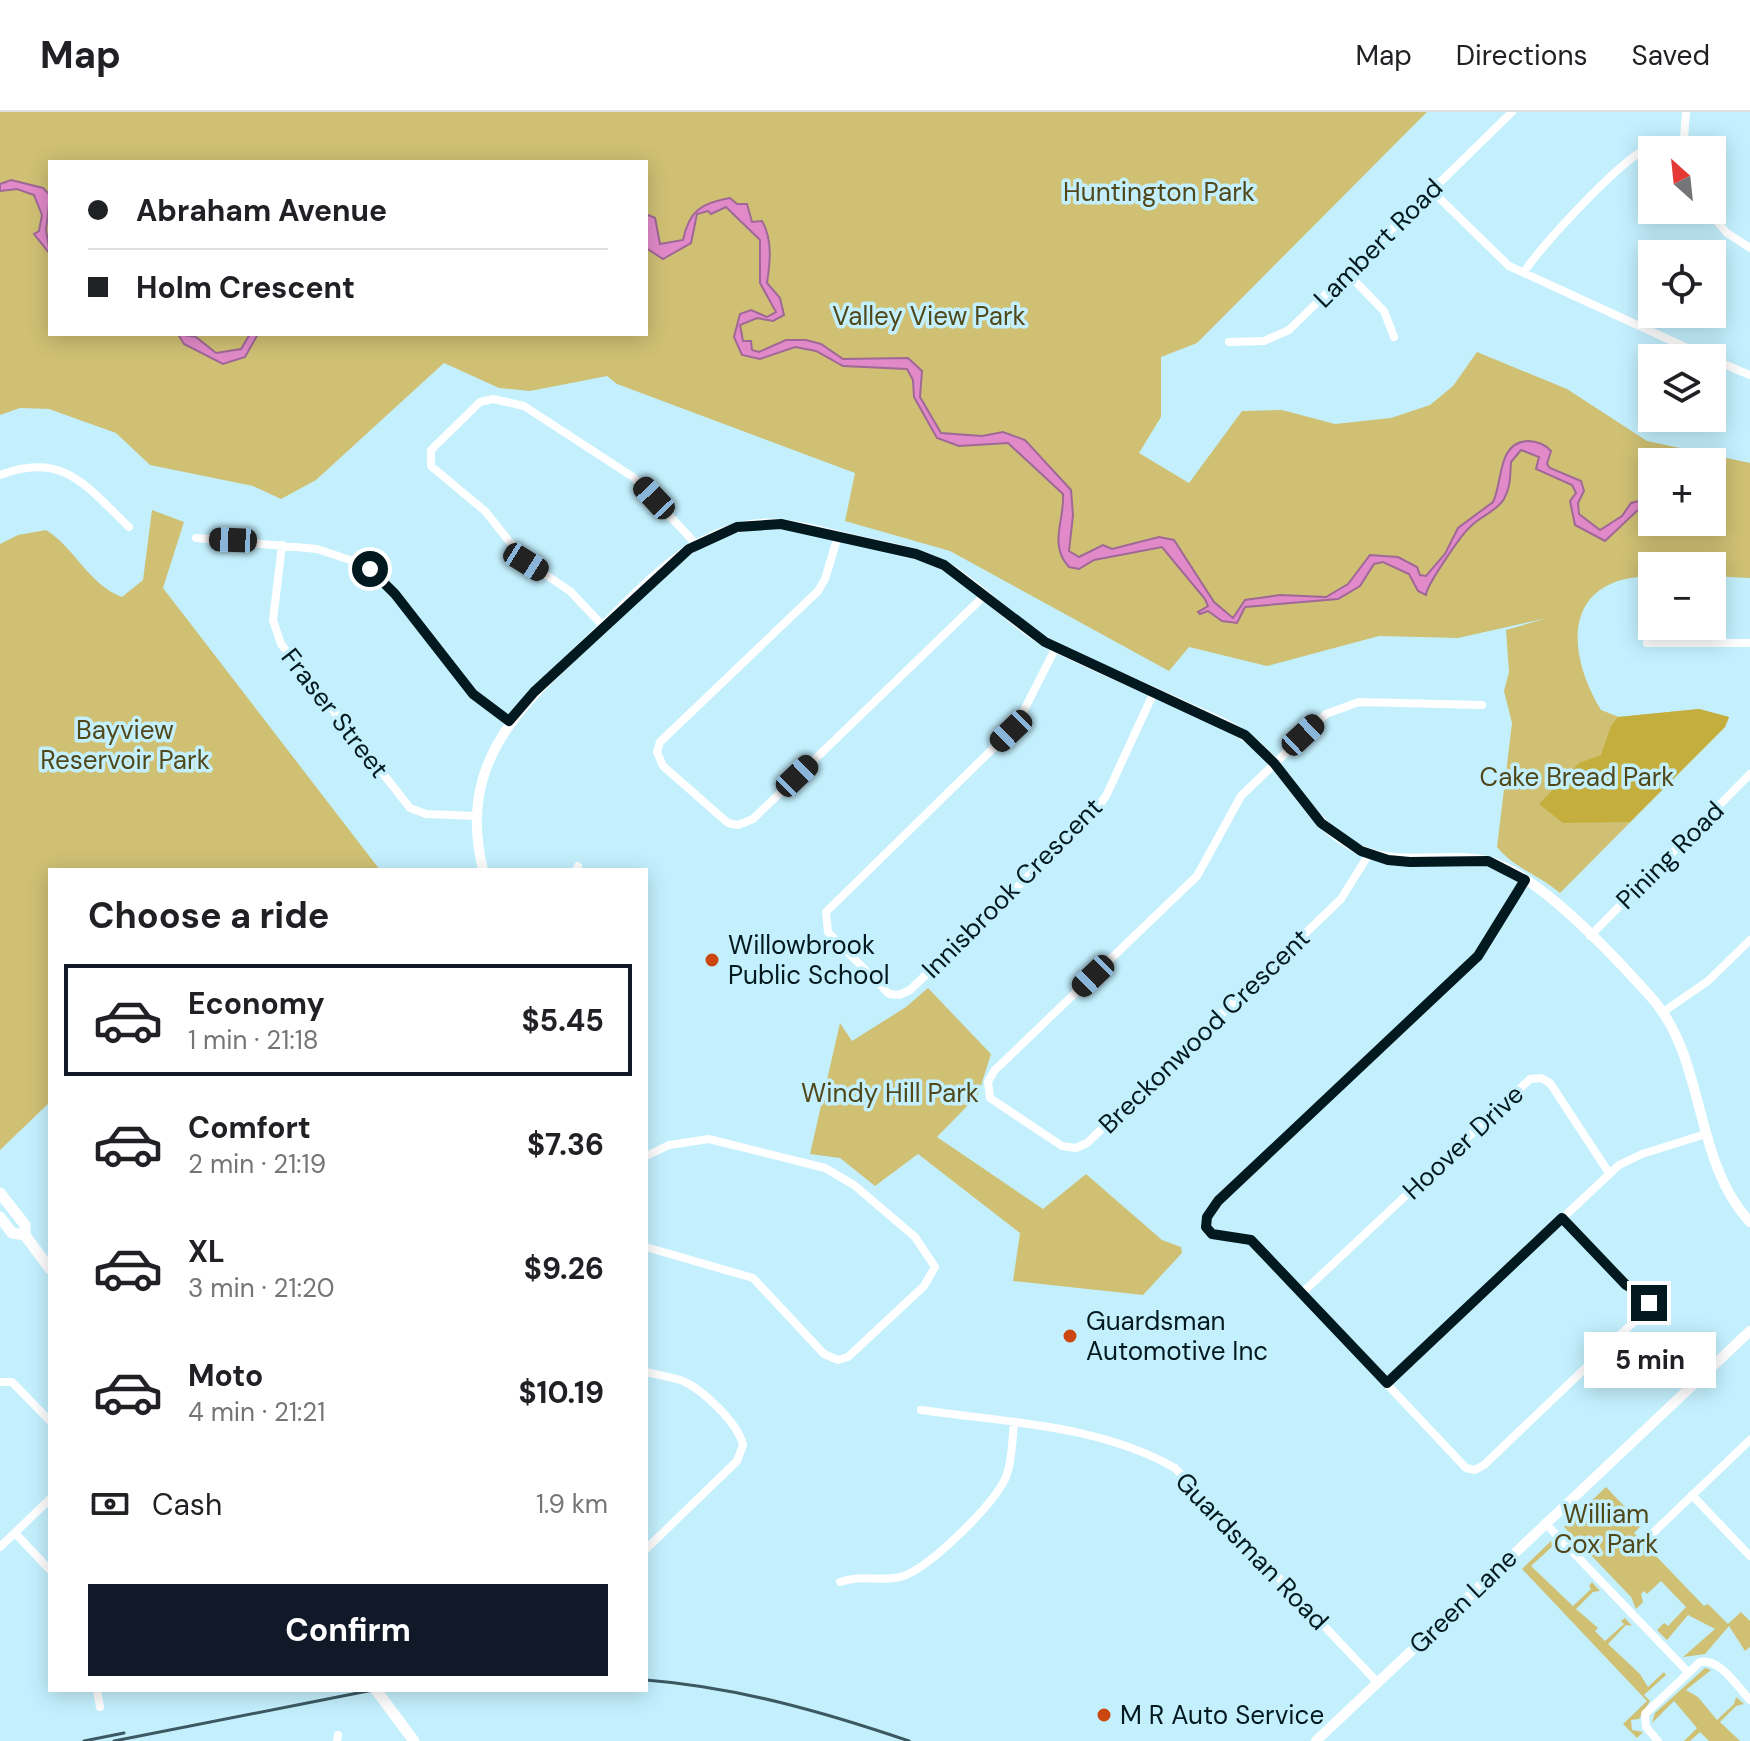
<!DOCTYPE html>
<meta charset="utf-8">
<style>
body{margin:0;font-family:"DM Sans",sans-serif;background:#f6f6f6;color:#202124;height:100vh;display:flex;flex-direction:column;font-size:30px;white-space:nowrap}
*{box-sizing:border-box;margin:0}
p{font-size:26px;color:#757577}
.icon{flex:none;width:44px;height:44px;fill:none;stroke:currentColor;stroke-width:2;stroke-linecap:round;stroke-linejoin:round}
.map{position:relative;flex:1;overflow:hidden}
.side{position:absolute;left:48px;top:756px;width:600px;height:824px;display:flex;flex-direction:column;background:#fff;border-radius:0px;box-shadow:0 4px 20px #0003}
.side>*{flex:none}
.top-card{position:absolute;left:48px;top:48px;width:600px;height:176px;border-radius:0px;box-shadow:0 4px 20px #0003;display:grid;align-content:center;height:176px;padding:0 40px;background:#fff}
.needle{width:52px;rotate:333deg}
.buttons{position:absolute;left:1638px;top:24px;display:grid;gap:16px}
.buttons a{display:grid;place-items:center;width:88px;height:88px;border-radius:0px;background:#fff;box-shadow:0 4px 20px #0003;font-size:40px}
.end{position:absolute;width:36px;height:36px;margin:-18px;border:10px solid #02191f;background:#fff;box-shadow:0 0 0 4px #fff}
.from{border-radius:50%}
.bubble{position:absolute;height:56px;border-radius:0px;background:#fff;box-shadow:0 4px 20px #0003;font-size:26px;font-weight:700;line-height:56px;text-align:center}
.car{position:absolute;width:24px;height:48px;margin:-24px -12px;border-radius:10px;box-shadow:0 0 6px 2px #0007;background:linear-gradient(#222 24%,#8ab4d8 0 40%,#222 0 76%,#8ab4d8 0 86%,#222 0)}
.top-card b{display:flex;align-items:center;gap:28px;height:76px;font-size:30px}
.top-card b+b{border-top:2px solid #e0e0e0}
.top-card i{width:20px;height:20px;background:#202124}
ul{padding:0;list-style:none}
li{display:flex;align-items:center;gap:24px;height:112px;margin:0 16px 12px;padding:0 24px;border:4px solid transparent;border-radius:0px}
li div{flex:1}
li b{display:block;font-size:30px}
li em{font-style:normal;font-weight:700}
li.selected{border-color:#111827}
li>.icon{width:72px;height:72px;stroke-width:1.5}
h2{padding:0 40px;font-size:36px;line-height:96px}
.pay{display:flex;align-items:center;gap:20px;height:88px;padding:0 40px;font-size:30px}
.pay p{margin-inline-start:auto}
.primary-button{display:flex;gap:16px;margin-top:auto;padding:16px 40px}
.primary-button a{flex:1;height:92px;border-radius:0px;background:#111827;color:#fff;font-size:32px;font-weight:700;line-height:92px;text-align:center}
header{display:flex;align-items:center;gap:48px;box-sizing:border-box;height:112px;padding:0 40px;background:#fff;border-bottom:2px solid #e0e0e0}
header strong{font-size:38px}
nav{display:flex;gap:44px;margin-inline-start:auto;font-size:28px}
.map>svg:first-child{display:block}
.green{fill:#cfc074;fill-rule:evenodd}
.forest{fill:#c4af3e}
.water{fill:#e28ac9;stroke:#9f6896;stroke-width:2}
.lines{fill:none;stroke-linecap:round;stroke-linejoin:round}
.minor{stroke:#fff;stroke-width:8}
.tertiary{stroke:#fff;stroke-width:10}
.secondary{stroke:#fff;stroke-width:11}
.rail{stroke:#3c5961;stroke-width:3}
.route{stroke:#02191f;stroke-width:10}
.poi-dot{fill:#cc460f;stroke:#c4f0fe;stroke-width:3}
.labels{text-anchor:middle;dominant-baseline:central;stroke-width:7;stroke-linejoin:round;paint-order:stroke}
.park-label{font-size:26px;fill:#51481a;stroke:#c4f0fe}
.street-label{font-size:26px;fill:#02191f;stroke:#c4f0fe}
.poi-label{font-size:26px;fill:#02191f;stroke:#c4f0fe;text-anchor:start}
</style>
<header>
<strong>Map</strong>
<nav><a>Map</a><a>Directions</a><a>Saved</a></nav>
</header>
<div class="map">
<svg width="1750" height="1629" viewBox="0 0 1750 1629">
<rect width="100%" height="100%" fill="#c4f0fe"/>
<path class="green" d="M0,0H1427L1197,231L1161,245V305L1139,341L1189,371L1242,299L1282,298L1335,312L1391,306L1430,293L1453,274L1477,240L1567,277L1647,329L1750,351V466L1712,464V454H1652V464C1564,465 1564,537 1601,598L1619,605L1699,597L1729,605L1725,615L1560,781C1539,763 1514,756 1497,735L1512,611L1504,579L1509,560L1506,518L1547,506L1458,526L1379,524L1267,554L1189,535L1169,559L950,439L845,409L855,361L617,272L607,264L530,279L499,276L444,251L316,368L281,387L253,374L150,353L116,321L49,297L20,296L0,303ZM50,50H646V222H50ZM1652,350H1712V410H1652Z
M152,398L184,410L163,476L380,758H50V990L0,1038V432L18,423L46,418C76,437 88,472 122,485L143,468Z
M928,876L991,942L978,983L937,1025L1043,1097L1086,1062L1162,1128L1181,1135L1182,1141L1143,1183L1013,1169L1020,1121L918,1042L875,1074L840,1046L810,1042L840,911L852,929L906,895Z
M1606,1375L1642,1413L1634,1421L1704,1494L1708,1492L1728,1512L1741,1500L1750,1509V1535L1745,1539L1729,1514L1705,1542L1683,1545L1715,1517L1688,1503L1667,1528L1657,1518L1664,1511L1668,1514L1686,1495L1661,1469L1647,1482L1644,1479L1641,1482L1643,1490L1636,1497L1631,1485L1564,1415Z
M1551,1429L1555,1432L1531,1454L1573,1494L1591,1477L1589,1474L1592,1470L1600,1479L1593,1480L1576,1497L1598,1516L1595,1519L1605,1529L1624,1512L1621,1509L1625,1506L1632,1514L1626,1513L1608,1532L1640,1562L1648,1575L1664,1560L1666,1563L1644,1583L1650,1589L1639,1607L1631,1608L1632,1618L1643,1620L1637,1626L1640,1629L1623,1612L1647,1589L1522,1457Z
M1705,1556L1711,1558L1686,1578L1698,1585L1717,1608L1734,1592L1736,1585L1744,1592L1736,1594L1720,1610L1740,1629H1709L1700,1620L1690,1629H1684L1697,1616L1674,1589L1652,1611L1655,1601Z"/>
<path class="forest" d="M1699,597L1729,605L1725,615L1630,710L1563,711L1539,692L1579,651L1601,643L1611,614L1618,605Z"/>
<path class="water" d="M11,68L43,76L50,83L46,118L50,142L34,122L39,119L42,103L34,83L17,77L0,79V72Z
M730,86L737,92H747L752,110L762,109C773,128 770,151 767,171L780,186L784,203L773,209L757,206L740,213L743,229H751L752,238L759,240L786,228H806L821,232L843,247L908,246L922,259L920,285L941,321L982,324L1003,320L1025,328L1071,378L1073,403L1069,439L1079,445L1103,433L1112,437L1159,425L1174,428L1214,490L1233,506L1245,488L1280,483L1326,485L1348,472L1370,443L1398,445L1417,455L1420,463L1426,464L1445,442L1458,416L1493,390C1503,370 1497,330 1528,329C1537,329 1546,333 1551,339L1547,352L1550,356L1581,369L1584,379L1578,391L1579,402L1600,418L1622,404L1631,391L1652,386V394L1641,395L1605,429L1575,413L1570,389L1576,381L1572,373L1536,357L1539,345L1521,338L1511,350C1510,364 1511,374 1504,387C1496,400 1480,404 1470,415C1461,423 1426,474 1426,483L1418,479L1409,462L1383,450L1374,452L1360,474L1338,487L1245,495L1237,511L1222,509L1208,499L1200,502L1198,500L1208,494L1205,487L1162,435L1094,448L1079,457L1069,455C1048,432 1065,408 1063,382L1008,331L959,334L937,326L914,285L913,268L907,257L843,254L816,239L795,235L760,247L742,243L734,225L740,202L751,198L767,205L776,200L760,171V128L726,95L711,102L708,99L697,102L691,131L663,147L646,136V102L655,106L660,132L683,128C689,99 701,91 730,86Z
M178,222L196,225L216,241L241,237L250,222H258L245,245L223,252L184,232Z"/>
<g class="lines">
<path class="minor" d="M1683,38L1686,0
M1431,78L1509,154L1709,246
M1707,98L1727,121L1750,136
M1524,160C1543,132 1615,54 1644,38C1655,32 1669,33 1681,33
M1347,161L1384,199L1394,225
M1229,230L1264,229L1289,218L1512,0
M1712,247L1750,263
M0,363C64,339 86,374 129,415
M838,424L825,467L818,479L660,630L657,640L663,654L728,711L738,713L753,707L985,483
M196,426L317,437L359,451L388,473L473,582L509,609
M282,433L273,508L281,532L410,696L426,702L476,704
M604,515L570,479L525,449L485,399L431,354V338L480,290L493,287L524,294L633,365L696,432
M1647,531H1750
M1056,535L1016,614L826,800L828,820L889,882L899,883L910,878L1091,704L1106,684L1154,580
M1369,742L1341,787L1087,1031L1076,1036L1062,1034L990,986L988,970L994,959L1197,764L1241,684L1326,602L1359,590L1482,593
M576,758L578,754
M1525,768L1478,844L1218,1089L1207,1105L1206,1115L1212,1122L1251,1128L1466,1356L1475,1358L1484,1353L1642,1202L1649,1191L1644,1182L1626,1173L1562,1106
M1590,824L1750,662
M1663,900L1708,869L1750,828
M646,1044L669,1033L709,1027L825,1056L854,1073L915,1125L935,1155L924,1174L848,1245L838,1248L824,1242L753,1166L646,1135
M1302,1181L1530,967L1541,966L1550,971L1609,1061
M646,1260C658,1263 671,1265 683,1269C703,1278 738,1311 743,1333L737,1349L646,1437
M0,1270H12L50,1309
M1387,1271L1619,1053L1642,1042L1706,1022
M921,1298C1005,1310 1100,1313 1175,1356L1378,1571
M1692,1383L1750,1444
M1545,1411L1688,1560
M1654,1420L1750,1328
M15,1421L50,1458
M0,1435L50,1387
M840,1470C863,1462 877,1470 900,1465C928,1458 988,1397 1003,1371C1012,1356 1012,1329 1014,1311
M97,1578L100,1595
M337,1629L338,1623
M1658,1629L1646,1615L1645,1602L1700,1550C1720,1546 1737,1574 1750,1588"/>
<path class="tertiary" d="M483,758C458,655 513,601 581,536C636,485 694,405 778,412C801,413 825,421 848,426C881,434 920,439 950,457C985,478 1012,512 1049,532C1094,555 1142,574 1187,595C1209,605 1232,613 1250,628C1288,658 1306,706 1347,731C1393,759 1438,739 1487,749C1537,760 1615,845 1650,884C1707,946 1692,1048 1750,1110
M1316,1629L1750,1219"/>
<path class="secondary" d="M0,1081L25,1113V1123L50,1157
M0,1105L12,1121L25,1123
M376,1578L414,1629"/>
<path class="rail" d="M646,1568C736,1575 824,1600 909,1629
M84,1629L124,1621
M114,1629L373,1578"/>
</g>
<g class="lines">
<path class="route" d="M370,457L395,482L473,582L509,609L534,580L689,437L737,415L781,412L916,442L944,453L1045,530L1245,623L1274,651L1321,711L1361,739L1388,748L1410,750L1488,749L1525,768L1478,844L1218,1089L1207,1105L1206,1115L1212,1122L1251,1128L1387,1271L1562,1106L1626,1173L1644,1182L1649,1191"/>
</g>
<g class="poi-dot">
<circle cx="712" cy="848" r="8"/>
<circle cx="1070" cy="1224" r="8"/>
<circle cx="1104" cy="1603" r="8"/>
</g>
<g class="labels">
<g class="park-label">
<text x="1159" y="80">Huntington Park</text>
<text x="929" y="204">Valley View Park</text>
<text x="125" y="618">Bayview<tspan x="125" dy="30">Reservoir Park</tspan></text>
<text x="1577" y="665">Cake Bread Park</text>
<text x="890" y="981">Windy Hill Park</text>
<text x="1606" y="1402">William<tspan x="1606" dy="30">Cox Park</tspan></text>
</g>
<g class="street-label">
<text transform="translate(1378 131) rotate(-45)">Lambert Road</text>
<text transform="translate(335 601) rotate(52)">Fraser Street</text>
<text transform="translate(1670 743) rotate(-45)">Pining Road</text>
<text transform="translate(1012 776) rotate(-45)">Innisbrook Crescent</text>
<text transform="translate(1204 919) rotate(-44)">Breckonwood Crescent</text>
<text transform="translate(1463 1030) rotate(-43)">Hoover Drive</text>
<text transform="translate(1252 1439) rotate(46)">Guardsman Road</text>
<text transform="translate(1463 1489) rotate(-44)">Green Lane</text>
</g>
<g class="poi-label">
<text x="728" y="833">Willowbrook<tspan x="728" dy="30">Public School</tspan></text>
<text x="1086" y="1209">Guardsman<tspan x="1086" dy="30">Automotive Inc</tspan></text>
<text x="1120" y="1603">M R Auto Service</text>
</g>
</g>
</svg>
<div class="buttons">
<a><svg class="needle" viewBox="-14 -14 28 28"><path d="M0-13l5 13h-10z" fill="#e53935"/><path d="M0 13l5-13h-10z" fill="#757577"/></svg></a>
<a><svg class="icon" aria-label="locate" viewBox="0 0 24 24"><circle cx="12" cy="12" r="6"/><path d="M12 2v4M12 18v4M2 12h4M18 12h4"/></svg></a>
<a><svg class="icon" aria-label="layers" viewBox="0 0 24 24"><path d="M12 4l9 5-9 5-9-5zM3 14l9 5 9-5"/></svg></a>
<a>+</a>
<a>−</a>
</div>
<i class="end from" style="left:370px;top:457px"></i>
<i class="end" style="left:1649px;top:1191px"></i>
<div class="bubble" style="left:1584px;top:1220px;width:132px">5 min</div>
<i class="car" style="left:654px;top:386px;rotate:317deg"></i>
<i class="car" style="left:233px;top:428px;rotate:272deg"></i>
<i class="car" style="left:526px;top:450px;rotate:122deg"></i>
<i class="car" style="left:1011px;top:619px;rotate:226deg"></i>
<i class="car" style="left:1303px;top:623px;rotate:47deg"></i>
<i class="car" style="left:797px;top:664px;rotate:46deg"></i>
<i class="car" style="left:1093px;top:864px;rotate:226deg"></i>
<div class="top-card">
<b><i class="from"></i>Abraham Avenue</b>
<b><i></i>Holm Crescent</b>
</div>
<section class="side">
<h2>Choose a ride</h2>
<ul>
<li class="selected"><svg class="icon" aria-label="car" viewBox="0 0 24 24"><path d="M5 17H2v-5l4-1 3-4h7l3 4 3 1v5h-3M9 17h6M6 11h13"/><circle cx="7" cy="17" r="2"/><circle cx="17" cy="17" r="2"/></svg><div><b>Economy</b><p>1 min · 21:18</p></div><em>$5.45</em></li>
<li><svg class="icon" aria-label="car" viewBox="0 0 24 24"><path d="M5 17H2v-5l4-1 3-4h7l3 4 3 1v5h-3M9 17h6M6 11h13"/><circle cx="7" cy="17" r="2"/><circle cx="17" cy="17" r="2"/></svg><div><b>Comfort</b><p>2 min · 21:19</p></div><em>$7.36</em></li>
<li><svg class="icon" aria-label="car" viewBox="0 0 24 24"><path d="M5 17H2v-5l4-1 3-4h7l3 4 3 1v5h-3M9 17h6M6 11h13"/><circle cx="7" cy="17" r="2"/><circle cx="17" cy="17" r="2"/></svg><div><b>XL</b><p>3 min · 21:20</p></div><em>$9.26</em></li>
<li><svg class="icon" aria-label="car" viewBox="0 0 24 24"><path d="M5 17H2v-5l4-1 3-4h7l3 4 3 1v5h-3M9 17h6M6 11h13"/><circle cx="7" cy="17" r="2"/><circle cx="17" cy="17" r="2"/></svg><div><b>Moto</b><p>4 min · 21:21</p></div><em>$10.19</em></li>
</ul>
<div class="pay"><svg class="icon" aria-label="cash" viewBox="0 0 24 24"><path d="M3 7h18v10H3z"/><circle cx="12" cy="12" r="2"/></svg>Cash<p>1.9 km</p></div>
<div class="primary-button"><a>Confirm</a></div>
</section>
</div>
